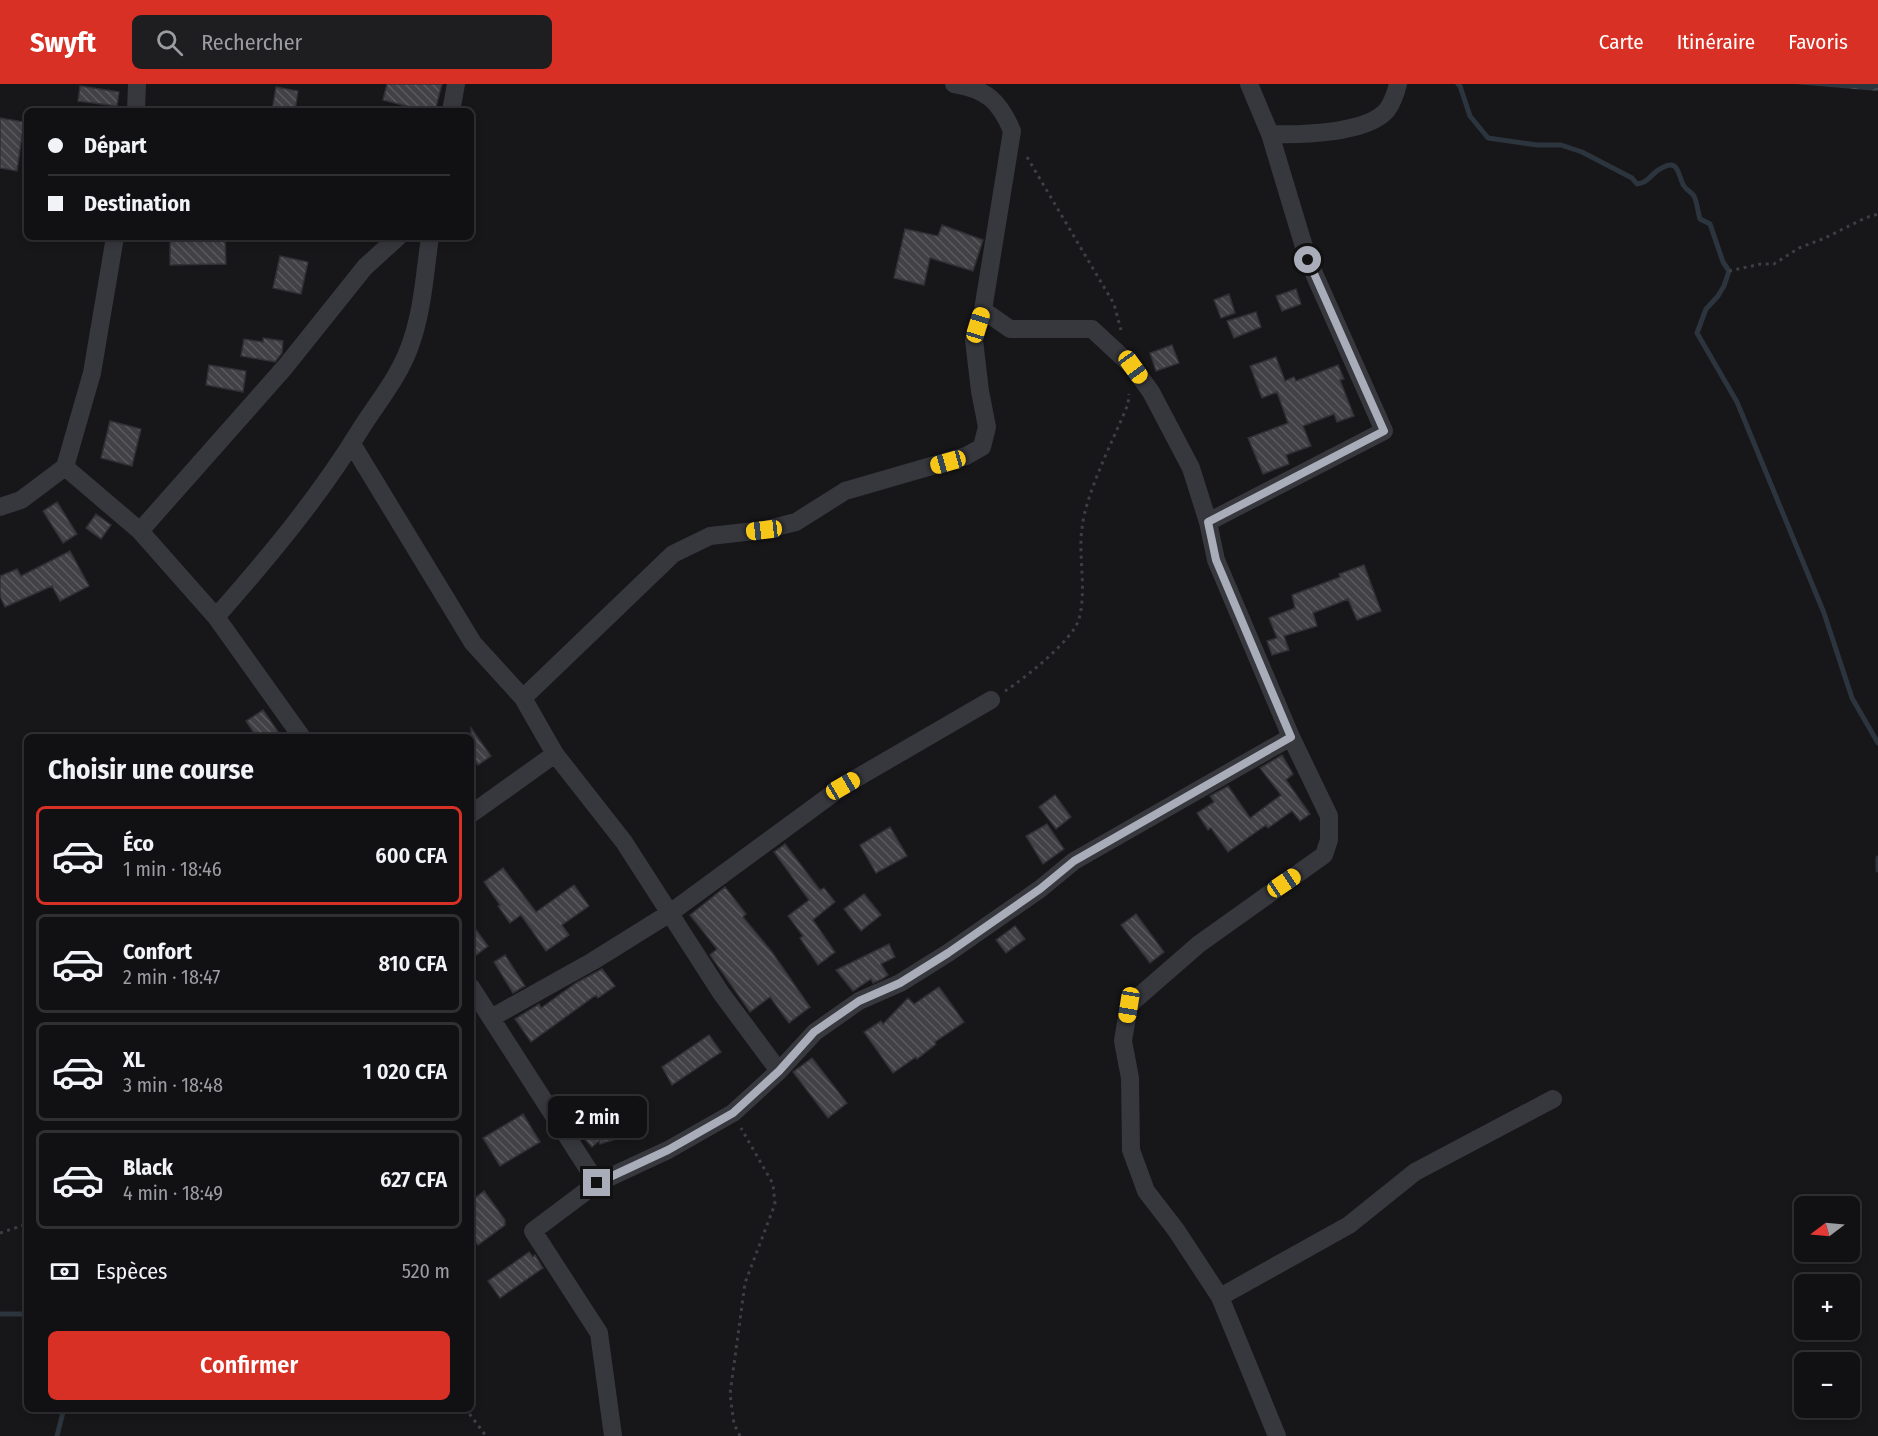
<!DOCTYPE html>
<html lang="fr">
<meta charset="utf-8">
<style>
body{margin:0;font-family:"Fira Sans Condensed",sans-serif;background:#1e1e21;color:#f1f3f6;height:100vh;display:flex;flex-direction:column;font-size:22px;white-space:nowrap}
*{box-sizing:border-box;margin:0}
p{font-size:20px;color:#9c9da0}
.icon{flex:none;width:33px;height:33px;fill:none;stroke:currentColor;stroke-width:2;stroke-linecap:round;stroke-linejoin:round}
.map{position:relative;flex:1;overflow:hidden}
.drawer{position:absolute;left:24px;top:650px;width:450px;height:678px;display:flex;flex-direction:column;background:#111013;border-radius:9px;box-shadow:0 3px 9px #0003,0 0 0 2px #303033}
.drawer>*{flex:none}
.top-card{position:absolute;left:24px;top:24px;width:450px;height:132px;border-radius:9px;box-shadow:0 3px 9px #0003,0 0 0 2px #303033;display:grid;align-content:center;height:132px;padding:0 24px;background:#111013}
.needle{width:39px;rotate:254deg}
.buttons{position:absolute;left:1794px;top:1112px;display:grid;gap:12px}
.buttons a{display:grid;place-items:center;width:66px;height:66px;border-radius:9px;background:#111013;box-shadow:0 3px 9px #0003,0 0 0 2px #303033;font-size:30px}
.end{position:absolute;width:27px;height:27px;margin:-14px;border:8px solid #a8adb9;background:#111;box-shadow:0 0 0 3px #111}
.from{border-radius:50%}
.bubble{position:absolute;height:42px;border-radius:9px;background:#111013;box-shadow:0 3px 9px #0003,0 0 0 2px #303033;font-size:20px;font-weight:600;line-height:42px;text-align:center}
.car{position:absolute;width:18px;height:36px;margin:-18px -9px;border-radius:8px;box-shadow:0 0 4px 2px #0007;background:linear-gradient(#f5c518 24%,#345 0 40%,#f5c518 0 76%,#345 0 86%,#f5c518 0)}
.top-card b{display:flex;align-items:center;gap:21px;height:57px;font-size:22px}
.top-card b+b{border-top:2px solid #303033}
.top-card i{width:15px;height:15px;background:#f1f3f6}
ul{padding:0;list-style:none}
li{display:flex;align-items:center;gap:18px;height:99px;margin:0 12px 9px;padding:0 12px;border:3px solid #303033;border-radius:9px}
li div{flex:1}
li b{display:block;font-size:22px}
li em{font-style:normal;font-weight:600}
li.on{border-color:#d93025}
li>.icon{width:54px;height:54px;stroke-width:1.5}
h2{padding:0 24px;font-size:27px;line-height:72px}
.pay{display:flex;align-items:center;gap:15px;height:66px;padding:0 24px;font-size:22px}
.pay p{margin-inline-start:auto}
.primary-button{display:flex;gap:12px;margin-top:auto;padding:12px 24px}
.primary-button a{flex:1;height:69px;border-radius:9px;background:#d93025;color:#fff;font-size:24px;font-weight:600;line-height:69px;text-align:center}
header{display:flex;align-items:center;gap:36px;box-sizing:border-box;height:84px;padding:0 30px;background:#d93025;color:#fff}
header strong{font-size:28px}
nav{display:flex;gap:33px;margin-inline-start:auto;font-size:21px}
.search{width:420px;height:54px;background:#1e1e21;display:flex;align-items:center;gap:15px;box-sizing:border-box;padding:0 21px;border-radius:9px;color:#9c9da0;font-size:22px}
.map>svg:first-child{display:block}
.water{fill:url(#water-waves)}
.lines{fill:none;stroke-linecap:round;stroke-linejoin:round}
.stream{stroke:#2c353d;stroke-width:5}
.building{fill:url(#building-back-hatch);stroke:#313035;stroke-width:1.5}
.path{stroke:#3d3f45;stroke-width:3;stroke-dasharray:3 4.5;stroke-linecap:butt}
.street{stroke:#37383e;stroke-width:18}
.route{stroke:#a8adb9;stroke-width:8}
</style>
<header>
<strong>Swyft</strong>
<div class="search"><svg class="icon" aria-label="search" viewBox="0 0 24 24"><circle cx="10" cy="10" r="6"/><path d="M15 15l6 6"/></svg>Rechercher</div>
<nav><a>Carte</a><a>Itinéraire</a><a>Favoris</a></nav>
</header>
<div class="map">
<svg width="1878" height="1352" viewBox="0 0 1878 1352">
<defs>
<pattern id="water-waves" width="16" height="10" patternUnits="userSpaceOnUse" patternTransform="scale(1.5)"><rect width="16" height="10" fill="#2c353d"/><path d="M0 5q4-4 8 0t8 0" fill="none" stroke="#485057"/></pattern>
<pattern id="building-back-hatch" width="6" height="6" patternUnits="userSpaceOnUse" patternTransform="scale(1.5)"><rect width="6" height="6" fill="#414146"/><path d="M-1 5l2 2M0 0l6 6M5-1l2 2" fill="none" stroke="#5a5a5f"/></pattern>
</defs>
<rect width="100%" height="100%" fill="#171619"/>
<path class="water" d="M1795,0H1878V7Z"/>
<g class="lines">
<path class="stream" d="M1458,0L1460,2L1470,32L1488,54L1537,61H1561L1582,68L1632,94L1637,100C1648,99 1651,90 1660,85C1680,73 1677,91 1684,102C1686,106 1692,108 1694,112C1697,118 1698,129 1700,135L1710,140L1723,178L1729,187L1724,202L1718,212L1706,225L1697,249L1737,318L1824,529L1852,614L1878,659
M1878,774V786
M0,1230H27
M57,1352L64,1324"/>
</g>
<path class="building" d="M387,0H442L435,27H426L383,16Z
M80,2L119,8L117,22L78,17Z
M276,3L298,7L295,27H272Z
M0,34L24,38L17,87L0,84Z
M942,141L983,156L973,187L930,174L924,201L894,194L905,145L938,152Z
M170,153H225L226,180L170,181Z
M280,172L308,178L301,210L273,204Z
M1296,205L1301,220L1282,227L1276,212Z
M1229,210L1235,229L1221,234L1214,216Z
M1256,228L1261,243L1234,254L1227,237Z
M263,254L283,257L282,269L275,278L241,272L244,255L263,258Z
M1172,261L1179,279L1156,287L1150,269Z
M1276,273L1285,297L1294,293L1296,297L1338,281L1344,295L1340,296L1354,332L1337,338L1334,330L1303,342L1311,362L1286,371L1289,380L1263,390L1248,354L1288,339L1277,308L1262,314L1250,282Z
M209,281L246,287L243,308L206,301Z
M110,337L141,345L132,382L101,374Z
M57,418L77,450L63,459L43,427Z
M96,430L111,441L101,455L86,444Z
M70,467L89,502L60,517L52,502L5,523L0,512V492L17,485L21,492Z
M1364,481L1381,527L1357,536L1348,515L1313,529L1317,542L1284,552L1289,566L1272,571L1267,557L1277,554L1269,534L1295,524L1292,511L1340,493L1339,490Z
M263,626L281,652H256L246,637Z
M471,644L491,672L478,681L471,671Z
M1282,671L1293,690L1286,696L1310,730L1300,737L1292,727L1268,744L1266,741L1228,768L1211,744L1208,746L1197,729L1214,718L1210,712L1228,702L1250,734L1281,711L1260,684Z
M1055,711L1071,733L1056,745L1039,723Z
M1047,740L1064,765L1043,780L1026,752Z
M890,743L907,772L876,789L860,761Z
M785,760L820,806L824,804L835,818L813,836L835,868L818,881L800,854L803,852L788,832L809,816L774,768Z
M503,784L536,828L574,801L589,822L562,841L569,851L546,867L521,831L510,839L498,822L500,821L484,798Z
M725,803L746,830L743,833L772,868L810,923L789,939L770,913L750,928L710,871L717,865L690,831Z
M864,810L881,831L861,847L844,825Z
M1136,830L1164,868L1150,879L1121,841Z
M471,839L488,862L471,875Z
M1015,842L1025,855L1006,869L996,856Z
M889,860L895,873L881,880L888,891L882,895L873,899L871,895L853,907L836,886Z
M505,871L525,902L513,909L494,878Z
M602,885L615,902L598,914L596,911L531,958L515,935L539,920L541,924L576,899Z
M939,903L964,938L935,958L936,960L917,975L916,973L893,989L864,948L881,937L883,940L908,914L914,920Z
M709,951L721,968L672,1001L662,983Z
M812,974L847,1019L828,1034L793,988Z
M591,1027L611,1047L616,1055L600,1060L599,1057L592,1063L577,1047L574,1043Z
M523,1030L540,1058L500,1082L483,1054Z
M484,1107L505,1136V1141L478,1161L471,1152V1117Z
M529,1168L533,1173L535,1171L543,1184L500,1214L488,1197Z"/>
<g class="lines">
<path class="path" d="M1027,73L1114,220L1121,246
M1729,187L1761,180H1774L1799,164L1825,154L1865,134L1878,130
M1005,607C1024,595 1073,556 1079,535C1087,505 1078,473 1082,444C1086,408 1114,355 1128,320L1129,310
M0,1149L27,1140
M465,1324L486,1352
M740,1352L734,1340L730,1310L745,1199L775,1120L773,1100L741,1044"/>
<path class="street" d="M136,27L137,0
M451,27L456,0
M1270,50C1299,51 1367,50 1387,26C1392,19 1396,8 1398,0
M983,226L1010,245H1092L1133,283L1151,308L1191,384L1208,438L1216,476L1291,653L1329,732V756L1324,771L1199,860L1129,921L1123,957L1130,994L1131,1066L1146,1107L1176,1146L1220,1213L1277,1352
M352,360L473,559L523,614L555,670L624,758L721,909L779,987
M65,383L140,447L216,533L301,652
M0,423L21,416L65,383L92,289L115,153
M1208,438L1384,347L1308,176L1270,50L1249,0
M140,447L285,283L365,183L398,153
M216,533C268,474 319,413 360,346C379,316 401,291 412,256C423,223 425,187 430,153
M523,614L673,470L710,452L764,446L796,438L845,407L966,372L982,363L987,343L980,307L974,256L983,226L1012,47C1000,18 987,5 954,0
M471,730L555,670
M471,903L597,1099
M491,934L593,877L670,829L843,702L991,616
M1220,1213L1349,1141L1415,1088L1553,1015
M613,1352L599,1249L533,1147L597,1099L668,1066L733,1029L779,987L815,948L859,917L900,899L948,869L1040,805L1074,777L1291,653"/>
</g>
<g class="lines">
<path class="route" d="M597,1099L668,1066L733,1029L779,987L814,948L859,917L900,899L948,869L1040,805L1074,777L1291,653L1216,476L1208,438L1384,347L1308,176"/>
</g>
</svg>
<div class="buttons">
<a><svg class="needle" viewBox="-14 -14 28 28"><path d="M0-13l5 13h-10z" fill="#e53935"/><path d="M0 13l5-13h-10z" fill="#9c9da0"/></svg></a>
<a>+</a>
<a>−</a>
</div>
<i class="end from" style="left:1308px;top:176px"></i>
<i class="end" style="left:597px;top:1099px"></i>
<div class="bubble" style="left:548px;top:1012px;width:99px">2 min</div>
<i class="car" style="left:978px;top:241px;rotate:17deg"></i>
<i class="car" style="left:1133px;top:283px;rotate:144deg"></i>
<i class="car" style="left:948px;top:378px;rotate:254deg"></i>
<i class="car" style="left:764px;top:446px;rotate:263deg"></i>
<i class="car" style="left:843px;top:702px;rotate:60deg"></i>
<i class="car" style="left:1284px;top:799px;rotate:56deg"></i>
<i class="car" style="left:1129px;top:921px;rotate:189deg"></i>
<div class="top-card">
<b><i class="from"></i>Départ</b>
<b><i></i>Destination</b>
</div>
<section class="drawer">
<h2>Choisir une course</h2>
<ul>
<li class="on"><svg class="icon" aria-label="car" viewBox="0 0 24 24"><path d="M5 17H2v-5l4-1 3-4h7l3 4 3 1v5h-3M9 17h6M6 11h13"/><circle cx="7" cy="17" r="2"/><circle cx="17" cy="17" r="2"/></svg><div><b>Éco</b><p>1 min · 18:46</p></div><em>600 CFA</em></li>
<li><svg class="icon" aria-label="car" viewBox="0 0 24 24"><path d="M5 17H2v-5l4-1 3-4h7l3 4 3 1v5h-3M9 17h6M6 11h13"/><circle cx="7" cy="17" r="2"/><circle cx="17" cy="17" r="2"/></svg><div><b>Confort</b><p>2 min · 18:47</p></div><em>810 CFA</em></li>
<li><svg class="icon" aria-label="car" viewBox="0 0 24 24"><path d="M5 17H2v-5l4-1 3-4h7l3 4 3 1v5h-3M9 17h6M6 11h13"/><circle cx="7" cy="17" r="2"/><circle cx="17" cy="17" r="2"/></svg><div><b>XL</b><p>3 min · 18:48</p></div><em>1 020 CFA</em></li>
<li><svg class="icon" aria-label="car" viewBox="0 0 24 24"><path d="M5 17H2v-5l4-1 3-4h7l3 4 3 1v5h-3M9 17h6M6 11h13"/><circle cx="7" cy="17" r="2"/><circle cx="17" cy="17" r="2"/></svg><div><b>Black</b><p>4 min · 18:49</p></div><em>627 CFA</em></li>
</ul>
<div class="pay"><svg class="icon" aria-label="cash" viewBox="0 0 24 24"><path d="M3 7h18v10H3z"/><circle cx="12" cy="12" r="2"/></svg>Espèces<p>520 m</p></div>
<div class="primary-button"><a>Confirmer</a></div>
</section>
</div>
